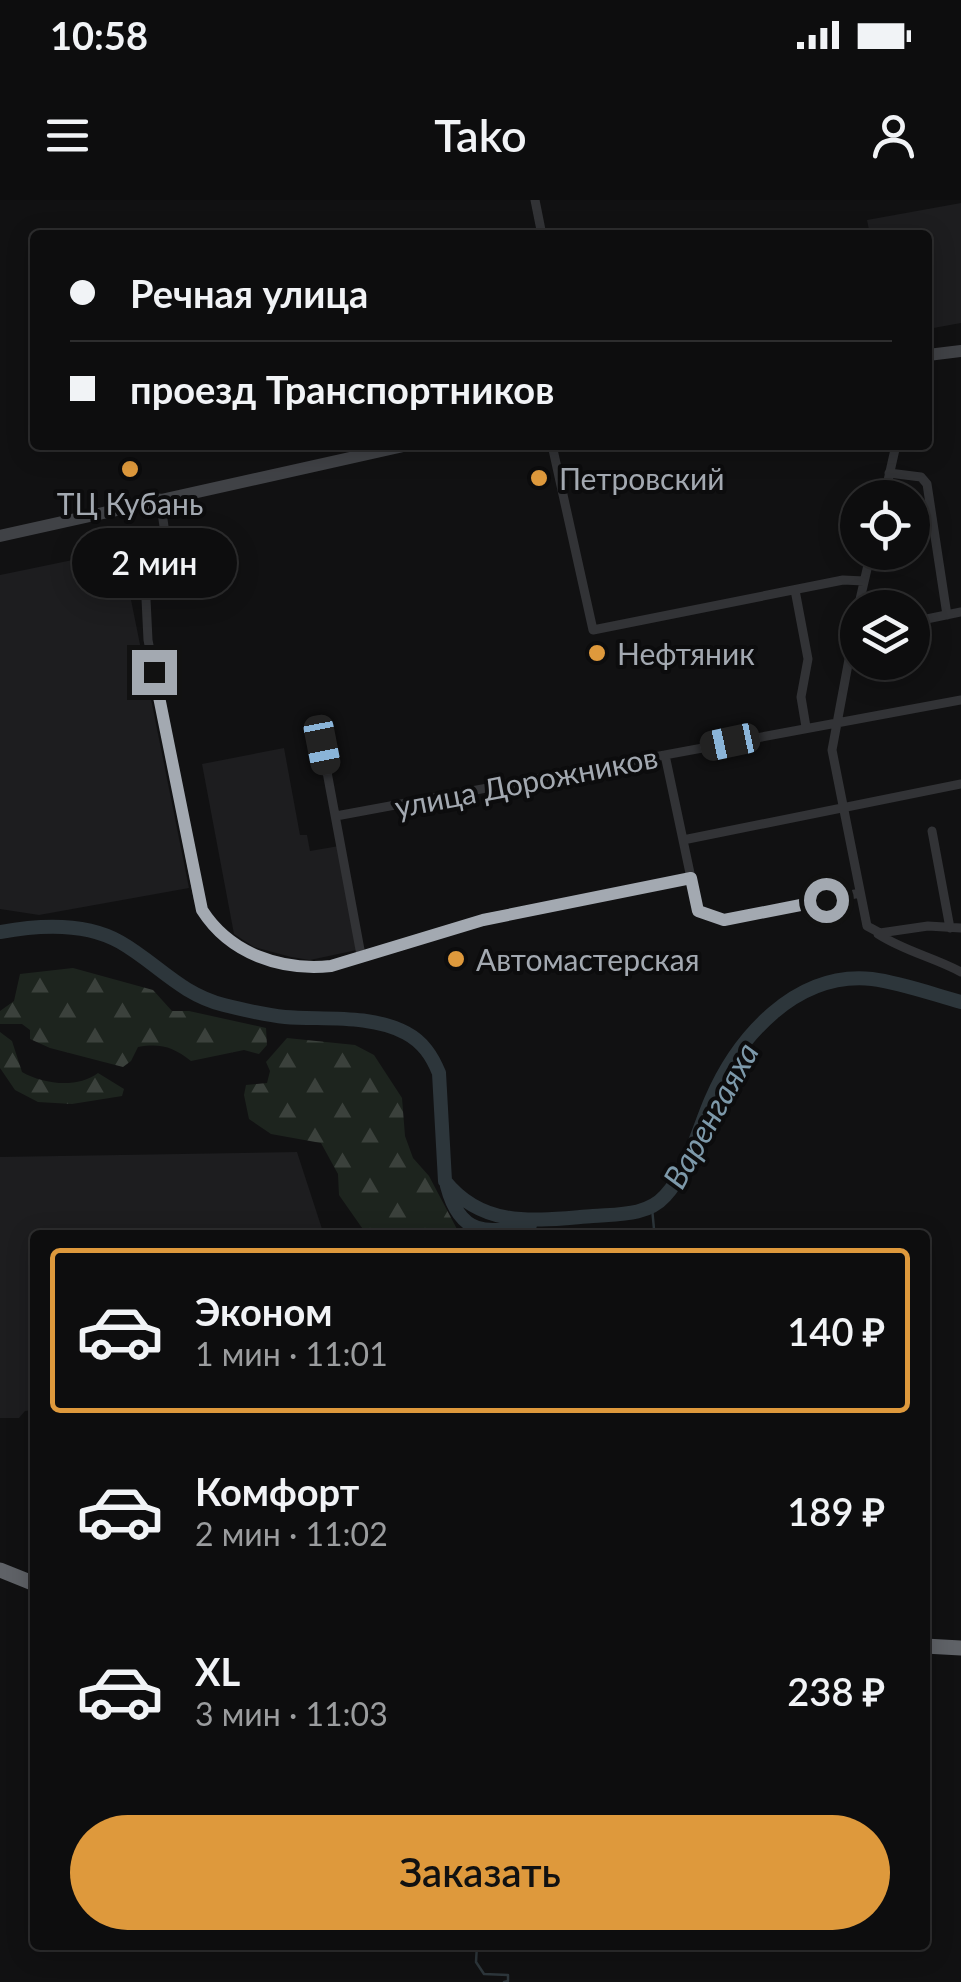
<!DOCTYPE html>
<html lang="ru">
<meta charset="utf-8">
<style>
body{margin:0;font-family:Lato,sans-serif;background:#161617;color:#f1f3f6;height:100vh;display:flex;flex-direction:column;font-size:38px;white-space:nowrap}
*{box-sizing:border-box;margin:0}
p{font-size:32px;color:#9a9c9e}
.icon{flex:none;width:55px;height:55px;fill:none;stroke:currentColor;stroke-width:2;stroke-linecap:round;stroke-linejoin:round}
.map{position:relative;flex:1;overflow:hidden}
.panel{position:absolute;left:30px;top:1030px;width:900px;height:720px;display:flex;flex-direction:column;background:#0d0d0e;border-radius:10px;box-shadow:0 5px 25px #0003,0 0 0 2px #2d2d2e}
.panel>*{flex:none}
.hud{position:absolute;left:30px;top:30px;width:902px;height:220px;border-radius:10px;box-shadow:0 5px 25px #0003,0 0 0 2px #2d2d2e;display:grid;align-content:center;height:220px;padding:0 40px;background:#0d0d0e}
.tools{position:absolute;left:840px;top:280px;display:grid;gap:20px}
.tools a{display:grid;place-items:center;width:90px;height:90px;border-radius:50%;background:#0d0d0e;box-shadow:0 5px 25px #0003,0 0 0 2px #2d2d2e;font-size:50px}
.end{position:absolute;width:45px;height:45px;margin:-22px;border:12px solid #a3a9b1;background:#111;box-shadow:0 0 0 5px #111}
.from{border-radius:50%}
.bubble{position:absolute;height:70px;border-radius:35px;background:#0d0d0e;box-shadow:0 5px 25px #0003,0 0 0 2px #2d2d2e;font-size:32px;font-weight:600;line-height:70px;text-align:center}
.car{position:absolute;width:30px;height:60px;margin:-30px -15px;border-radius:12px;box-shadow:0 0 8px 2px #0007;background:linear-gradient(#222 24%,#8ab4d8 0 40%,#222 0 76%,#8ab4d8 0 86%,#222 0)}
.hud b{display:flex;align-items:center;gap:35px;height:95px;font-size:38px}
.hud b+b{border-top:2px solid #2d2d2e}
.hud i{width:25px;height:25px;background:#f1f3f6}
ul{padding:18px 0 0;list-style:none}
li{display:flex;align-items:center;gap:30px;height:165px;margin:0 20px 15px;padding:0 20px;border:5px solid transparent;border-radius:10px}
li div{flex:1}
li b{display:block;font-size:38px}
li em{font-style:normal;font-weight:600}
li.current{border-color:#de993c}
li>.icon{width:90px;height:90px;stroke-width:1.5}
.primary-button{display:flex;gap:20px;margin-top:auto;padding:20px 40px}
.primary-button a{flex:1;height:115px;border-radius:60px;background:#de993c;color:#111;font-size:40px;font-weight:600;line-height:115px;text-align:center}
.status{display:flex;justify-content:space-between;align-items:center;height:70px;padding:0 50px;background:#0d0d0e;direction:ltr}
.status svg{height:28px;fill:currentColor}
header{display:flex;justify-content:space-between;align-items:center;height:130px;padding:0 40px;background:#0d0d0e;font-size:45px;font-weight:600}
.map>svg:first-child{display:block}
.built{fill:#1d1d1f}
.forest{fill:url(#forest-firs)}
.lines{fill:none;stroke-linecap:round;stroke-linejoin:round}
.stream{stroke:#2d363b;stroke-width:2.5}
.river{stroke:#2d363b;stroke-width:14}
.street{stroke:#323336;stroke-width:9}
.secondary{stroke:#404246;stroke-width:12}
.highway{stroke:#5f6267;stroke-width:15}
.route{stroke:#a3a9b1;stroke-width:12}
.poi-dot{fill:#de993c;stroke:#0c0c0d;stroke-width:4}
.labels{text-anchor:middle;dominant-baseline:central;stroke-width:8;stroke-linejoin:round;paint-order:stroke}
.poi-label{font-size:30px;fill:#a3a9b1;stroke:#0c0c0d;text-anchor:start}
.street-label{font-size:30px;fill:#a3a9b1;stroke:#0c0c0d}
.water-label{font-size:32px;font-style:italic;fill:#7d99aa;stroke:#0c0c0d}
</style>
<div class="status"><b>10:58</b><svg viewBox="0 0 49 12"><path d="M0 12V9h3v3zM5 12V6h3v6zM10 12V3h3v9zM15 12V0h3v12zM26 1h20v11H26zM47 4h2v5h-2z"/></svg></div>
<header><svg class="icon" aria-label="menu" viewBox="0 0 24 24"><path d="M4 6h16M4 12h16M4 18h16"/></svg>Tako<svg class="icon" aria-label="person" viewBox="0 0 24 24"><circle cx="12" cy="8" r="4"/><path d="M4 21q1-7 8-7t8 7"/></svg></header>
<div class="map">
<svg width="961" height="1782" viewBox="0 0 961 1782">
<defs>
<pattern id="forest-firs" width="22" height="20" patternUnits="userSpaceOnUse" patternTransform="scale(2.5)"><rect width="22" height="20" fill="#1d241e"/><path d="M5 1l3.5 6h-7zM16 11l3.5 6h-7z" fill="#3b413c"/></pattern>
</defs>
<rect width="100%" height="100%" fill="#111112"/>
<path class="built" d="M961,3V123L928,129V35H870L867,20Z
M121,350L189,688L39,715L0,709V375Z
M284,548L300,635H307L310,651L339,646L357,750L310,760L291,757L254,747L234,734L202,564Z
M297,952L324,1035H35V1210L25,1211L19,1218H0V957Z"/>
<path class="forest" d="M73,768L153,790L172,811H189L266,828L267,845L259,854L244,850L191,861C173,847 161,843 138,847L131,861L123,867L50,848L30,839V830L22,824H0V811L14,801L20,774Z
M0,832L12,841L22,872C43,884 77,889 98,873L124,889L122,896L72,904L38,902L15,890L0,868Z
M287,838L355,845L374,855L402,898L405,936L413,958L429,976L458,1031L466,1035H367L339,995L338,974L321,943L271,934L249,919L244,895L246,885L267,883L270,871L266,862Z"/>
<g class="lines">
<path class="stream" d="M652,1008L654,1029L659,1035
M477,1745L476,1762L484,1774L508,1775V1781L504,1782"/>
<path class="river" d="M0,732C38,725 85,722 120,742C157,763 180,794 224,805C244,810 264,815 285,817C322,820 371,814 406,833C423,842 432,856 439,873L445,981C484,1030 539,1020 593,1016C618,1014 647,1016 665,996C688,971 698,930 711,900C738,837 796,771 872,779C902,783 932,794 961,802
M447,986C460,1036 486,1034 530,1025"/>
<path class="street" d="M535,0L542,35
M552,245L593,430L843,380L864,381
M889,273L921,277L927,284L947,415
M160,298L169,362L146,399L148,440L198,698C216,752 280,771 331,765L483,719L691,678
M884,298L896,245
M795,390L808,459L801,497L806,527
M858,408L871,352
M858,411L832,550L867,726L880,733L928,726L961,728
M912,422L961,412
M322,545L361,755
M665,555L698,711L724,720L860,693
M336,616L961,500
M932,631L950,728
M683,640L961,584
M878,734C904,751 933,757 961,772"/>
<path class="secondary" d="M928,155L961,151
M0,336L408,245"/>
<path class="highway" d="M0,1370L35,1384
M925,1446L961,1448"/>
</g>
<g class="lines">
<path class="route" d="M154,472L202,710C230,754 281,771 331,766L483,720L691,678L698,711L724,720L826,700"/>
</g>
<g class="poi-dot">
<circle cx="130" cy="269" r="10"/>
<circle cx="539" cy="278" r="10"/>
<circle cx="597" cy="453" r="10"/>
<circle cx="456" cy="759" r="10"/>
</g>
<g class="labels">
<g class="poi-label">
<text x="559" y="278">Петровский</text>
<text x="130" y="303" text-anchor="middle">ТЦ Кубань</text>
<text x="617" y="453">Нефтяник</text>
<text x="476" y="759">Автомастерская</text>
</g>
<g class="street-label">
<text transform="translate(526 581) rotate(-11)">улица Дорожников</text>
</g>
<g class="water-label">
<text transform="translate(710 915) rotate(-61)">Варенгаяха</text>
</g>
</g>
</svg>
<div class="tools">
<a><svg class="icon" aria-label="locate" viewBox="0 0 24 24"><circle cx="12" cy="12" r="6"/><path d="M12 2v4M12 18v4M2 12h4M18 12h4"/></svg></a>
<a><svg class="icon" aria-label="layers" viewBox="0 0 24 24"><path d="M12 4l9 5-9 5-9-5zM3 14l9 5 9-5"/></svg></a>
</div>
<i class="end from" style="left:826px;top:700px"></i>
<i class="end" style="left:154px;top:472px"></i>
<div class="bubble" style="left:72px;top:328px;width:165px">2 мин</div>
<i class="car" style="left:730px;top:542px;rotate:258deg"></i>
<i class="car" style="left:322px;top:545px;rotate:169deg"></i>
<div class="hud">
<b><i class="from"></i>Речная улица</b>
<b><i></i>проезд Транспортников</b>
</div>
<section class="panel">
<ul>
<li class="current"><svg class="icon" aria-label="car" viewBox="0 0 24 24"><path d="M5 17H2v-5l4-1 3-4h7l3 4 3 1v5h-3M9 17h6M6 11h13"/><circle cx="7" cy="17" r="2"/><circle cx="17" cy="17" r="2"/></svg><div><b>Эконом</b><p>1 мин · 11:01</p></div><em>140 ₽</em></li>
<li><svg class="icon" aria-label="car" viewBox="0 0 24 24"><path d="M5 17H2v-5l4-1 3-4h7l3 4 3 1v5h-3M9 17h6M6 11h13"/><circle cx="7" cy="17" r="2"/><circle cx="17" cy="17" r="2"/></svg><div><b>Комфорт</b><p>2 мин · 11:02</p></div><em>189 ₽</em></li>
<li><svg class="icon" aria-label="car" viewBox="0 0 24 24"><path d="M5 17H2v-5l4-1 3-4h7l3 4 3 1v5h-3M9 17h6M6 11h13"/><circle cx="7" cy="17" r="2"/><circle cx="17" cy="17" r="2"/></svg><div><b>XL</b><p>3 мин · 11:03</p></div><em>238 ₽</em></li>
</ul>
<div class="primary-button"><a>Заказать</a></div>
</section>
</div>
